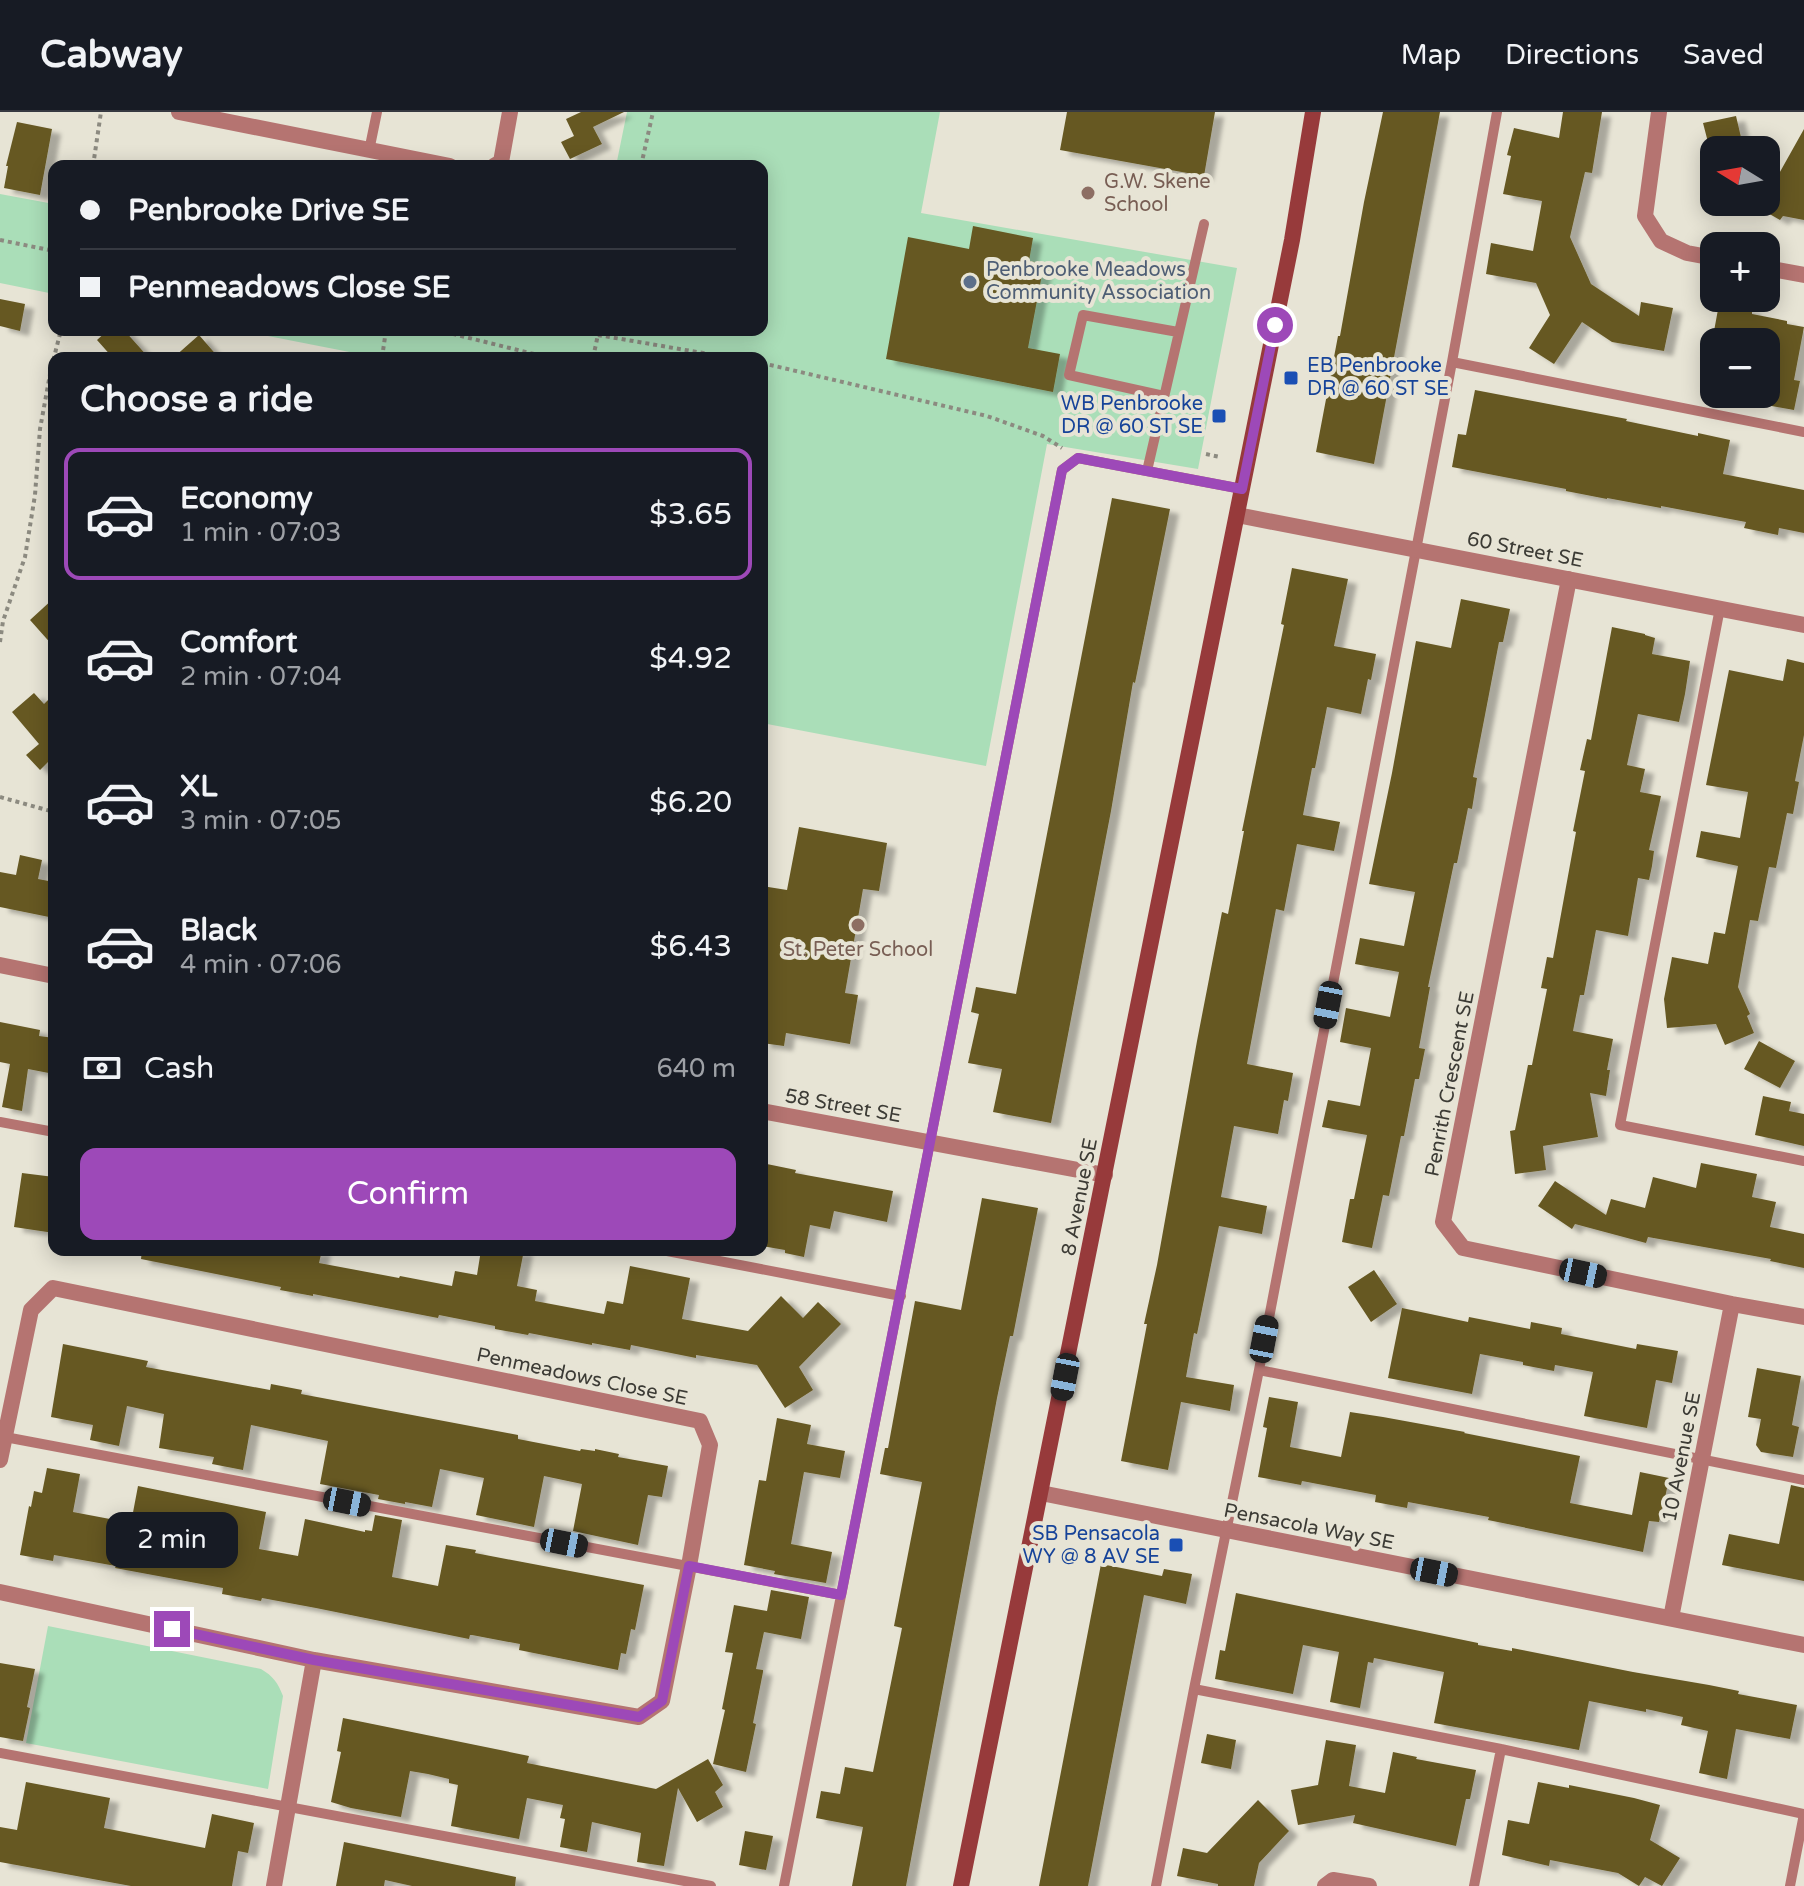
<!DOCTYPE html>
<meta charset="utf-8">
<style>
body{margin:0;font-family:"Varela Round",sans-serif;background:#20242c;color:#f1f3f6;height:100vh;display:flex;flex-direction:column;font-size:30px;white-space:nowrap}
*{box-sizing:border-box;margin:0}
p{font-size:26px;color:#9ea1a6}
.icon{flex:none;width:44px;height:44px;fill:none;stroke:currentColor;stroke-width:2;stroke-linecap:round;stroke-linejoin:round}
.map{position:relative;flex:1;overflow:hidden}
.details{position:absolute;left:48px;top:240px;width:720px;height:904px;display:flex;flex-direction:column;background:#171b24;border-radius:16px;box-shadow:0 4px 20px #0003}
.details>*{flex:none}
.top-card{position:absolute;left:48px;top:48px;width:720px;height:176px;border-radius:16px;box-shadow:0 4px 20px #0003;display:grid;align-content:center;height:176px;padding:0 32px;background:#171b24}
.needle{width:52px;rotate:281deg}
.buttons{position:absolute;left:1700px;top:24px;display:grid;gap:16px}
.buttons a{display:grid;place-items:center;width:80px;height:80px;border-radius:16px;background:#171b24;box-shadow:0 4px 20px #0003;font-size:40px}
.end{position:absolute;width:36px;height:36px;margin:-18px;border:10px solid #9d49b8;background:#fff;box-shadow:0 0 0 4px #fff}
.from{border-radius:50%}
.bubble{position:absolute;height:56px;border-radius:16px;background:#171b24;box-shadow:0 4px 20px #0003;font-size:26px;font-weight:600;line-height:56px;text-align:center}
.car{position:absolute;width:24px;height:48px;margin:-24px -12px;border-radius:10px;box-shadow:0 0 6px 2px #0007;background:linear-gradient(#222 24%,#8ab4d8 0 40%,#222 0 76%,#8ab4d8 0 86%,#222 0)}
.top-card b{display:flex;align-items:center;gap:28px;height:76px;font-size:30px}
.top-card b+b{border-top:2px solid #363941}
.top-card i{width:20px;height:20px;background:#f1f3f6}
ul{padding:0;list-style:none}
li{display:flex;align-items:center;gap:24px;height:132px;margin:0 16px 12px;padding:0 16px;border:4px solid transparent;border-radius:16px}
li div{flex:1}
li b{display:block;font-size:30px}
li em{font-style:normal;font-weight:600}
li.selected{border-color:#9d49b8}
li>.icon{width:72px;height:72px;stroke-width:1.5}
h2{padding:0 32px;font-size:36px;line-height:96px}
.pay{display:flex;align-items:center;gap:20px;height:88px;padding:0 32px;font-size:30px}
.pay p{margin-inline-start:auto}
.button{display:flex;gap:16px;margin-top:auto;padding:16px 32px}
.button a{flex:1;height:92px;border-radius:16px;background:#9d49b8;color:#fff;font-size:32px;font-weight:600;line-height:92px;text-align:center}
header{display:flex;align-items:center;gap:48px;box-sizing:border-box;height:112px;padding:0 40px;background:#171b24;border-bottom:2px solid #363941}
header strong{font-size:38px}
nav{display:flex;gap:44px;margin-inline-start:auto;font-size:28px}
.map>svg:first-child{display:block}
.green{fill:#aadeb8}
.building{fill:#665823;filter:url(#shadow)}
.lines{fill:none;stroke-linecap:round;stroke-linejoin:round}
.path{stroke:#8c8a80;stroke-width:4;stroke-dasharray:4 4;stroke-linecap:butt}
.lane{stroke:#b57471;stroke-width:10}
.street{stroke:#b57471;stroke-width:16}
.secondary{stroke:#973a3b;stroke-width:16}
.route{stroke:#9d49b8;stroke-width:10}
.education-dot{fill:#8d6e63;stroke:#e7e4d5;stroke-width:3}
.service-dot{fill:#5c6f8a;stroke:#e7e4d5;stroke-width:3}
.transit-dot{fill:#1a4fb4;stroke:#e7e4d5;stroke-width:3}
.labels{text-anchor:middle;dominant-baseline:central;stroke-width:8;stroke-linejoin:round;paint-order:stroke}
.education-label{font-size:20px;fill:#785e54;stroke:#e7e4d5;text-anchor:start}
.service-label{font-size:20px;fill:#4e5e75;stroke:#e7e4d5;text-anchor:start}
.transit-label{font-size:20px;fill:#164399;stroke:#e7e4d5;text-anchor:end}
.street-label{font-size:20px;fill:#3c3b35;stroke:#e7e4d5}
</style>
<header>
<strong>Cabway</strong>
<nav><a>Map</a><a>Directions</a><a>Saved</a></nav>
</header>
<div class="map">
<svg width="1804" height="1774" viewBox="0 0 1804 1774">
<defs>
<filter id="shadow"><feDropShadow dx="9" dy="5" stdDeviation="2" flood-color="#0004"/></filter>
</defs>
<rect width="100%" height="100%" fill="#e7e4d5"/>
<path class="green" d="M627,0H940L921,101L1237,156L1198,357L1047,332L986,654L762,611V246H380L238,218H762V54H616Z
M0,82L54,92V182L0,171Z
M48,1514L261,1557C273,1564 278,1571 283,1584L268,1677L26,1631Z"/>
<path class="building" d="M581,0H624L593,15L602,32L570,47L561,30L574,24L566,7Z
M1067,0H1215L1204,64L1060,38Z
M1383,0H1440L1374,352L1316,340L1338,224H1340L1364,90Z
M1563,0H1602L1592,61L1585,60L1570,125L1591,172L1639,204L1641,190L1673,196L1664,239L1612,230L1582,210L1554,252L1529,236L1550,203L1536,171L1486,162L1491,131L1533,139L1542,89L1503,82L1511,44L1507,43L1514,16L1559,26Z
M1736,4L1744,38H1710L1703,11Z
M17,10L52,17L40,83L4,76L8,54H6Z
M1804,17V108L1783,104L1780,108L1766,100V61L1776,67Z
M973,114L1033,126L1029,149L1044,152L1028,236L1060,242L1053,280L886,247L908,125L969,137Z
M0,187L25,192L20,219L0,214Z
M1719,192L1752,198V202L1787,209V212L1804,215L1794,268L1800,269L1794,298L1766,293V230H1712Z
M108,218H124L149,246H113L97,228Z
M199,223L219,246H173Z
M1475,278L1627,307L1626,309L1698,324V321L1730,328L1723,362L1804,378V421L1779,416L1778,423L1744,416L1746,410L1661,394V396L1607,386V387L1566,379V377L1452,355L1458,322L1466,323Z
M1112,386L1170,397L1135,571L1133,570L1111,699L1051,1011L993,1000L1002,957L968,951L979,902L971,900L976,875L1016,882Z
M1292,456L1348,467L1334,534L1376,542L1371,568L1368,567L1361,602L1327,595L1315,656H1312L1303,703L1340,710L1334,739L1297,732L1284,799L1276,797L1247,952L1293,961L1288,989L1284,988L1278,1022L1234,1014L1221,1085L1267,1094L1262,1122L1219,1114L1197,1222L1194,1221L1186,1265L1234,1273L1230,1299L1181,1290L1168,1358L1121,1349L1147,1212H1144L1157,1153L1197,929L1222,800L1228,802L1244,719H1242L1284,513L1281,512Z
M54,486V535L30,508Z
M1461,487L1510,497L1503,530H1499L1485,603L1473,665L1477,666L1472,697L1468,696L1457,751H1454L1428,875H1430L1419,936L1425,937L1419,967H1415L1404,1024H1401L1389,1084L1383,1083L1372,1136L1342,1130L1350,1087H1354L1367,1023L1322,1015L1328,988L1360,994L1371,936L1340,930L1346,896L1390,905L1399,860L1355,852L1360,826L1404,834L1415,780L1369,772L1392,661L1416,529L1451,536Z
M1612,515L1645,522V523L1655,526L1652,542L1690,549L1685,582L1679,610L1638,602L1627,653L1645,657L1640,680L1661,684L1649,738L1654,739L1652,754L1649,768L1638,766L1628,824L1596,818L1584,883H1580L1573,919L1613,927L1607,958H1610L1606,984L1590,981L1598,1025L1543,1034L1546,1058L1515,1062L1510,1019L1515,1018L1528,953H1532L1547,877L1541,876L1547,845L1553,846L1576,720L1573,719L1585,659L1580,658L1587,627L1591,628Z
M1787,547L1804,551V623L1795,669L1799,670L1793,702L1787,701L1776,756L1769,755L1758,809L1750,808L1738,875L1750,902L1747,904L1754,921L1725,933L1716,912L1667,916L1664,887L1672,845L1708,852L1714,820L1725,822L1738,754L1696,745L1701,719L1740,726L1748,680L1706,673L1729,558L1783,569Z
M34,581L44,592L54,582V649L52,646L40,658L26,643L39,632L12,600Z
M799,715L887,731L879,779L863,777L845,881L858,883L850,932L786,921L784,934L762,931V774L787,778Z
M20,743L42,748L38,767L54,770V806L0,795V760L16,763Z
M0,910L40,918L39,924L54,926V962L28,957L22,999L2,995L10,952L0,950Z
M1759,929L1795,949L1780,976L1744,957Z
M1763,984L1791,990L1789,999L1804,1002V1034L1755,1023Z
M762,1051L796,1058L795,1061L893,1079L887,1110L834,1099L830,1117L810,1113L804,1145L785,1141V1138L762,1134Z
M1701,1051L1757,1062L1752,1085L1776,1090L1770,1115L1804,1122V1156L1770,1149L1771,1147L1648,1125L1646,1131L1575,1112L1572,1117L1538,1094L1555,1069L1606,1103L1611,1087L1645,1096L1653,1065L1696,1076Z
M22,1061L54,1065V1121L14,1115Z
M982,1086L1038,1096L1013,1224H1010L997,1286L906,1774H852L863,1715L816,1706L821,1679L840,1682L845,1655L873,1660L902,1516L894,1514L922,1370L880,1362L885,1336H888L915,1189L961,1198Z
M142,1138H322L319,1151L399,1166L400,1164L452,1174L455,1159L477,1163L481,1138H524L517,1174L537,1178L535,1189L604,1202L607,1189L623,1192L630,1154L690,1166L682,1207L748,1219L781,1184L803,1206L818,1190L841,1212L799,1255L813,1278L785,1296L757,1253L696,1243V1246L631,1233L630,1238L592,1231V1233L529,1221L528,1223L495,1217V1214L439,1203L438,1206L313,1182V1184L280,1178L281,1175L141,1147Z
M1374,1158L1397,1192L1371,1210L1348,1175Z
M1402,1196L1468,1210L1469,1205L1530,1217L1531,1210L1562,1216L1561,1222L1636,1237L1637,1232L1678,1239L1672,1271L1656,1268L1647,1316L1584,1304L1593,1260L1555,1253L1554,1259L1523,1253V1250L1480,1242L1472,1282L1388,1266Z
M63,1232L148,1249L146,1255L270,1278L271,1272L302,1278L301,1282L518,1323V1327L580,1339L581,1337L595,1339V1337L619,1342L618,1345L668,1354L662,1385L648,1383L638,1433L573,1419L582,1372L544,1364L534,1415L476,1403L484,1366L440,1357L432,1395L405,1390V1392L378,1387L379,1383L320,1372L328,1329L251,1313L243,1358L212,1352L214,1345L159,1336L164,1302L127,1294L119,1334L90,1328L93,1313L51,1305Z
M1757,1256L1801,1264L1792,1313L1799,1315L1793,1345L1761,1340L1756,1333L1761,1307L1748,1305Z
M1269,1285L1298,1290L1290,1335L1341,1345L1350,1300L1383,1305L1465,1320L1464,1321L1580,1344L1570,1391L1632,1403L1640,1360L1669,1366L1663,1396H1662L1659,1410L1649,1409L1643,1440L1488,1408L1489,1405L1408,1390L1407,1396L1375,1390L1376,1383L1302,1369L1301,1373L1258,1365L1267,1316L1263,1315Z
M777,1306L811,1313L807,1332L845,1339L840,1366L804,1360L791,1432L832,1440L826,1471L774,1462L775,1459L744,1453L759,1368L766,1369Z
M47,1356L80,1362L73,1400L131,1411L138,1374L266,1400L259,1437L298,1444L305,1407L365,1420V1418L372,1419L375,1403L402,1408L392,1465L438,1474L446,1433L476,1438L475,1441L644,1473L635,1518L631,1517L626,1542L621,1541L618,1558L519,1538L520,1532L472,1523H470L469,1527L316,1496L262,1486L261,1489L222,1482L223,1476L115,1456L116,1454L54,1443L53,1449L20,1443L29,1394L31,1395L34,1379L42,1381Z
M1791,1373L1804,1376V1469L1722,1453L1729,1422L1779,1432Z
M1101,1452L1162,1464L1164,1457L1192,1462L1186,1492L1144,1483L1088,1774H1039Z
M771,1478L809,1485L801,1527L764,1520L756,1557L763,1558V1560L753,1611L756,1612L746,1660L713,1652L725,1598L722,1597L733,1541L725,1540L734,1493L767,1499Z
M1236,1481L1478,1531V1533L1512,1539V1536L1633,1560L1709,1573L1739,1579L1738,1582L1797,1593L1790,1627L1736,1617L1727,1667L1699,1661L1708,1619L1681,1613L1683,1605L1646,1597V1600L1589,1589L1579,1638L1434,1611L1444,1560L1374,1546L1373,1551L1368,1550L1360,1596L1330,1590L1339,1540L1303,1533L1293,1582L1215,1567L1220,1538L1225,1539Z
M0,1551L35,1557L27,1595L30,1596L23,1629L0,1625Z
M343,1606L529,1644L527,1651L656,1677L708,1647L723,1673L715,1680L723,1695L697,1710L678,1676L664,1754L637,1750L641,1721L592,1710L587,1740L560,1735L565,1707L560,1706L563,1693L527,1686L519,1727L451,1714L458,1673L449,1671V1667L428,1662L410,1659L401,1705L351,1696L331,1690L341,1640L337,1639Z
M1207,1622L1236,1628L1231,1657L1201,1651Z
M1326,1628L1356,1633L1349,1674L1385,1681L1393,1640L1417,1645L1416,1647L1476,1658L1470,1687H1466L1456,1734L1353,1711L1355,1703L1298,1713L1291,1678L1318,1673Z
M26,1670L110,1686L104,1716L205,1736L212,1702L254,1711L248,1741L238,1739L232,1774H131L0,1750V1715L17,1718Z
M1538,1670L1569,1676V1673L1634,1686L1660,1693L1650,1728L1680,1746L1662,1774L1645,1765L1639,1774L1618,1761L1550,1748L1549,1754L1502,1743L1508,1708L1529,1712Z
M1258,1688L1289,1719L1259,1751L1254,1774H1218V1772L1177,1764L1183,1736L1207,1741Z
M745,1719L773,1724L766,1758L739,1753Z
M344,1730L516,1765L515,1774H412L385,1768L384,1774H336Z"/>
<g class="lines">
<path class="path" d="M93,54L101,0
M641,54L653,0
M0,128L54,139
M437,218L550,246
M598,223L732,246
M382,246L386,218
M593,246L599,218
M762,251L987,304L1043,324L1062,336
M1206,342L1220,345
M0,530L3,509L25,445L35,383L40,317L51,257L61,218
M0,685L54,700"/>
<path class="lane" d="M369,39L377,0
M1452,250L1804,320
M1164,284L1069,263L1083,203L1178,220
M1147,359L1204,112
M1720,496L1620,1013L1804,1049
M0,1010L54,1020
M662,1138L901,1184
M1259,1258L1804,1368
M5,1325L841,1483
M1194,1577L1501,1637L1804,1702L1790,1774
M0,1641L711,1774
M784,1774L1062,358L1078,346L1242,377
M1156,1774L1194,1577L1259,1258L1452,250L1497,0
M1474,1774L1501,1637"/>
<path class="street" d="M179,0L450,54
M1659,0L1645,104L1661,129L1687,141L1714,146
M494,54L501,50L510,0
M1766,156L1804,163
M1237,403L1804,513
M1569,467L1443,1110L1463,1136L1732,1192L1804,1205
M0,853L54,864
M762,999L1105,1063
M0,1348L31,1198L53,1176L700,1309L710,1333L689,1454L662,1589L639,1605L314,1548L0,1480
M1041,1381L1804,1533
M1671,1506L1732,1192
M274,1774L314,1548
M1325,1774L1333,1768L1369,1774"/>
<path class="secondary" d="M961,1774L1292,128L1313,0"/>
</g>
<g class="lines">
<path class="route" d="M172,1517L314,1548L639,1605L662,1589L689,1454L841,1483L1062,358L1078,346L1242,377L1275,213"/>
</g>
<g class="education-dot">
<circle cx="1088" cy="81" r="8"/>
<circle cx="858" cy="813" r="8"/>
</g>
<circle class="service-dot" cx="970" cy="170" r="8"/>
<g class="transit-dot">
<rect x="1283" y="258" width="16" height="16" rx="4"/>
<rect x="1211" y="296" width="16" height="16" rx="4"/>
<rect x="1168" y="1425" width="16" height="16" rx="4"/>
</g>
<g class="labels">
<g class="education-label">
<text x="1104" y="70">G.W. Skene<tspan x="1104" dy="23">School</tspan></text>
<text x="858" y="838" text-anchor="middle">St. Peter School</text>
</g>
<g class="service-label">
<text x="986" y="158">Penbrooke Meadows<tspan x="986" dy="23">Community Association</tspan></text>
</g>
<g class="transit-label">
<text x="1307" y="254" text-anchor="start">EB Penbrooke<tspan x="1307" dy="23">DR @ 60 ST SE</tspan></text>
<text x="1203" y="292">WB Penbrooke<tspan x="1203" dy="23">DR @ 60 ST SE</tspan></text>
<text x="1160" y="1422">SB Pensacola<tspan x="1160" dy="23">WY @ 8 AV SE</tspan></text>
</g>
<g class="street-label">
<text transform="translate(1525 438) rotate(11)">60 Street SE</text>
<text transform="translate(1450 972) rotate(-79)">Penrith Crescent SE</text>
<text transform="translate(843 994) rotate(10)">58 Street SE</text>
<text transform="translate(1080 1085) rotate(-79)">8 Avenue SE</text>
<text transform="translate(582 1265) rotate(12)">Penmeadows Close SE</text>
<text transform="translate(1682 1345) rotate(-79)">10 Avenue SE</text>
<text transform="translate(1309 1415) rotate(11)">Pensacola Way SE</text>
</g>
</g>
</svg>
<div class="buttons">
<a><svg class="needle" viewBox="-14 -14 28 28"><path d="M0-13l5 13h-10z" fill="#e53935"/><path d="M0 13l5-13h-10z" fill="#9ea1a6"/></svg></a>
<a>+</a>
<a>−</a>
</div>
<i class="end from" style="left:1275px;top:213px"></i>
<i class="end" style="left:172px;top:1517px"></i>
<div class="bubble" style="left:106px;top:1400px;width:132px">2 min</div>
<i class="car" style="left:1328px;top:893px;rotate:191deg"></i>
<i class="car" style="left:1583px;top:1161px;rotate:102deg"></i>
<i class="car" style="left:1264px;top:1227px;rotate:11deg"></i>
<i class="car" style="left:1065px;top:1265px;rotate:191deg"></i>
<i class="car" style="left:347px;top:1390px;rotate:101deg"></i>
<i class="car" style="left:564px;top:1431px;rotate:101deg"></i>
<i class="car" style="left:1434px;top:1460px;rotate:101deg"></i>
<div class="top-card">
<b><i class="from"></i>Penbrooke Drive SE</b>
<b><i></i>Penmeadows Close SE</b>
</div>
<section class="details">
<h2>Choose a ride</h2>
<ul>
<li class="selected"><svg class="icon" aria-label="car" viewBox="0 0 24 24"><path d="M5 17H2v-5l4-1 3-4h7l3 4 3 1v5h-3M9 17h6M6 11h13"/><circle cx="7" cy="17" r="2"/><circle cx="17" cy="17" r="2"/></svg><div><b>Economy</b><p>1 min · 07:03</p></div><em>$3.65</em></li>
<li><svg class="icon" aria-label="car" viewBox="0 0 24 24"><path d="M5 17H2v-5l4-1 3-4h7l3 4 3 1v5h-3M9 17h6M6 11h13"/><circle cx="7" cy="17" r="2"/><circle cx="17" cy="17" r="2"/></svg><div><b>Comfort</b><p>2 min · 07:04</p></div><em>$4.92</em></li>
<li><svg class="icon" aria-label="car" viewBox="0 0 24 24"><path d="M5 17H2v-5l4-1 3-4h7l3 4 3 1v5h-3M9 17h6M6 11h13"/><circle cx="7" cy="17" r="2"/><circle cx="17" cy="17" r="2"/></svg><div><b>XL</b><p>3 min · 07:05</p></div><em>$6.20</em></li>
<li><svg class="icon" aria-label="car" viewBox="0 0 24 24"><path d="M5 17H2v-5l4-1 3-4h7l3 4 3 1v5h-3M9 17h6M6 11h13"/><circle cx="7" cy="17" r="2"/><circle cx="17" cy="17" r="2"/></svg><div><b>Black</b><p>4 min · 07:06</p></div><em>$6.43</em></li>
</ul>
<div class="pay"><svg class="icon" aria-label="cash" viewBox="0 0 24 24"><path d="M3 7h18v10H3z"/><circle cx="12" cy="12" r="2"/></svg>Cash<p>640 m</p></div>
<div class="button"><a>Confirm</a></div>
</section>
</div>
